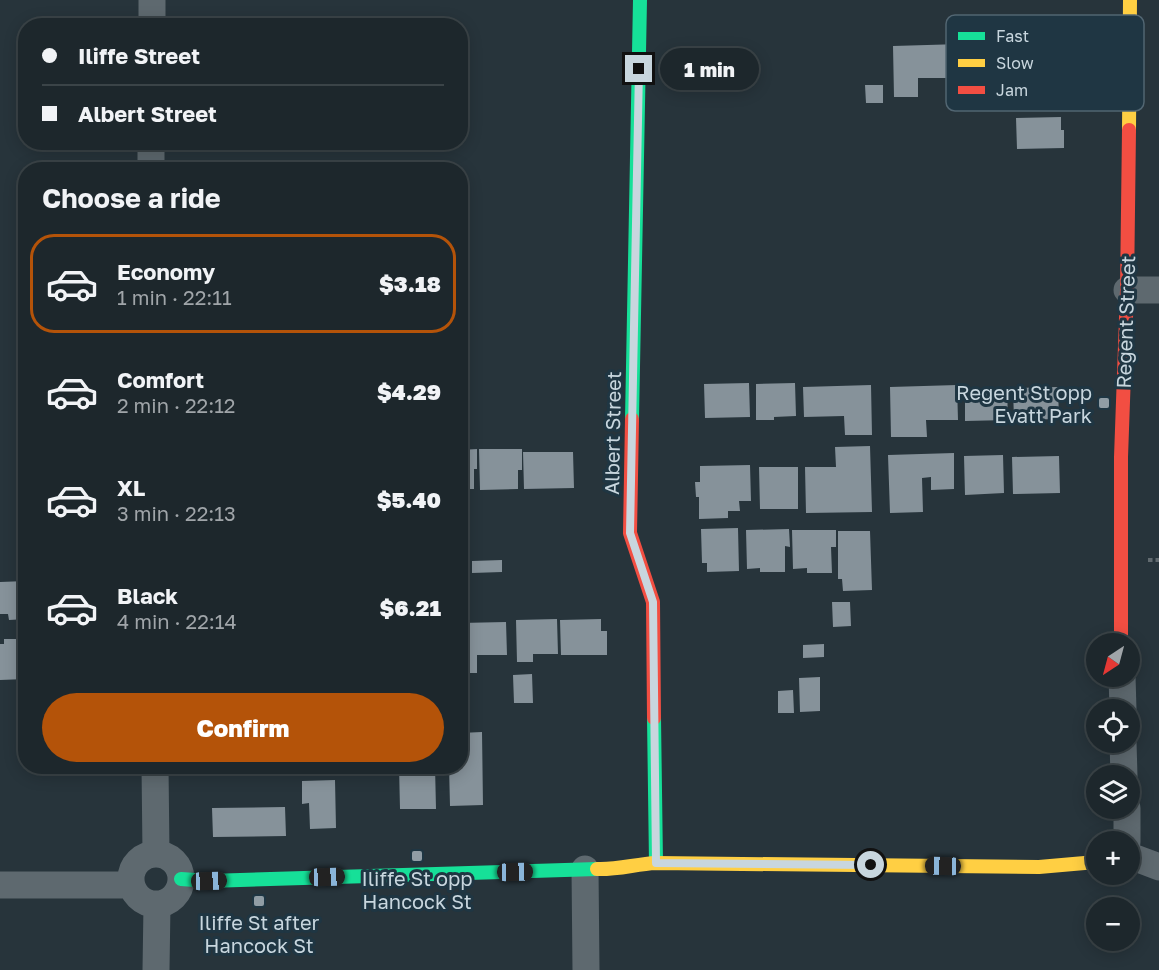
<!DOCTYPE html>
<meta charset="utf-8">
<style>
body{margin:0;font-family:"Golos Text",sans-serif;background:#252f34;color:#f1f3f6;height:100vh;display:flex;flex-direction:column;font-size:22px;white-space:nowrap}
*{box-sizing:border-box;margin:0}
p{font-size:20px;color:#a0a5a9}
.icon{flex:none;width:33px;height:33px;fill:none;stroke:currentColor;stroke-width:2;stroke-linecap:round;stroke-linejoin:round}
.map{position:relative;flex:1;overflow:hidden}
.sheet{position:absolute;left:18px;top:162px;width:450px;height:612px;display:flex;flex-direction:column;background:#1d272c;border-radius:24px;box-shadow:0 3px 15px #0003,0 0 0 2px #3b4448}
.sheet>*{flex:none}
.guide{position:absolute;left:18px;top:18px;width:450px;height:132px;border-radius:24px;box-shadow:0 3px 15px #0003,0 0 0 2px #3b4448;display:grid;align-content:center;height:132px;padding:0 24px;background:#1d272c}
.needle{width:39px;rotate:216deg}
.buttons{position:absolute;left:1086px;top:633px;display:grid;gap:12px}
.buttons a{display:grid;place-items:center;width:54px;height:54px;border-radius:50%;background:#1d272c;box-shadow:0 3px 15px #0003,0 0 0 2px #3b4448;font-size:30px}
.end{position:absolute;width:27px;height:27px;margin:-14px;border:8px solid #c8d6de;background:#111;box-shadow:0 0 0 3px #111}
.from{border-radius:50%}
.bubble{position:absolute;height:42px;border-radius:21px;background:#1d272c;box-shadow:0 3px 15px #0003,0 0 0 2px #3b4448;font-size:20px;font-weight:800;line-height:42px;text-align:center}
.car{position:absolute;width:18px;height:36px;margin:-18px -9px;border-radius:8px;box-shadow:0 0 4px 2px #0007;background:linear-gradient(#222 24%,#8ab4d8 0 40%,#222 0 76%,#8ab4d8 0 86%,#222 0)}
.guide b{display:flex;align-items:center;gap:21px;height:57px;font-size:22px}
.guide b+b{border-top:2px solid #3b4448}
.guide i{width:15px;height:15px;background:#f1f3f6}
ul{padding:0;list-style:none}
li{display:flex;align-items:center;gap:18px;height:99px;margin:0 12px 9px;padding:0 12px;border:3px solid transparent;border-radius:24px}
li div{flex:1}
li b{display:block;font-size:22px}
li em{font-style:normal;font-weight:800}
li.selected{border-color:#b45309}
li>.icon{width:54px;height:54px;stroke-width:1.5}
h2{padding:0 24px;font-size:27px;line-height:72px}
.action{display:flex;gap:12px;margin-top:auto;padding:12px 24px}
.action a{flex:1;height:69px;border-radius:36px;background:#b45309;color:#fff;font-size:24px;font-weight:800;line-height:69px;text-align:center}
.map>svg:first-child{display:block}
.building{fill:#86929a}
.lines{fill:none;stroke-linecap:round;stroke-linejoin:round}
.path{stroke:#626b70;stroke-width:4;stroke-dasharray:4.5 3;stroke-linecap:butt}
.street{stroke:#5e696f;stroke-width:27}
.fast{stroke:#16e098;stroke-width:14}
.slow{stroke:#ffcf43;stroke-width:14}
.jam{stroke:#f24e42;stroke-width:14}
.route{stroke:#c8d6de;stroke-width:8}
.poi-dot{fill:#909da5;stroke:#1f3643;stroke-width:2}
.labels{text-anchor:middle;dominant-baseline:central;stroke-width:6;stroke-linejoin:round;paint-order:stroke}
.street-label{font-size:20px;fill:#c8d6de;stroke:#1f3643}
.poi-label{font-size:20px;fill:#c8d6de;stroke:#1f3643}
.key{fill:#1f3643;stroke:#526672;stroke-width:1.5}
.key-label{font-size:16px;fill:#c8d6de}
</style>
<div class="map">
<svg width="1159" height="970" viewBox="0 0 1159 970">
<rect width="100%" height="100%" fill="#27343b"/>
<path class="building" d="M961,44V78H918V97H894L893,46Z
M865,85H883V103H866Z
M1061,117V130H1064V148L1017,149L1016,118Z
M749,383L750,417L705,418L704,384Z
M795,383L796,416L774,417V420H756V384Z
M871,385L872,435H845L844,416L804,417L803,387Z
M957,385L958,420H926L927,437H891L890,387Z
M1058,387L1059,419L1014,420L1013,388Z
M1007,388L1008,420L965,421V389Z
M870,446L872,512L806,513L805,467H836L835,447Z
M477,449V469H474V489H460V450Z
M479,449H522V470H518V489L480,490Z
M523,452H573L574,488L524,489Z
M954,453V489L931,490V477L922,478L923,512L890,513L888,455Z
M1003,455L1004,493L965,495L964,456Z
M1059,456L1060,493L1013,494L1012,457Z
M750,465L751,501H739L740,511H728V518L699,519V497H696L695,482H700V466Z
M759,467H798V509H760Z
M738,528L739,571L707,572V563H702L701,529Z
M789,529L790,547L785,546V572H760V568L747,569L746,530Z
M792,530H836V547H831L832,573H807V568L793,569Z
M838,531H870L872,590L843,591L842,579H838Z
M460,541H470V557H460Z
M502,560V572L472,573V561Z
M26,581V619L9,620L8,614H0V582Z
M832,602H850L851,626L833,627Z
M557,619L558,654H533V662H517L516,620Z
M601,619V631H607V655H561L560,620Z
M506,622L507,655H477V673H460V623Z
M4,639H26V679L0,680V644H4Z
M824,644V657L803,658V645Z
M532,674L533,703H514L513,675Z
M820,677V711L800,712L799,678Z
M793,690L794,713H778V691Z
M482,732L483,805L450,806L449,766H460V733Z
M399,766H435L436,809H400Z
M335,780L336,828L310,829L309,803L302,804V781Z
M285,807L286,836L213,837L212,808Z"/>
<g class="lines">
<path class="path" d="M1148,560H1159"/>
<path class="street" d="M152,26V0
M151,170V142
M1127,290H1159
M1122,676L1123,710
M1123,742L1124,776
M155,766L156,854
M1127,842V808
M131 879a25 25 0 1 1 50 0a25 25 0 1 1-50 0Z
M1130,856L1159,867
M585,869L586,970
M0,885H131
M156,970L157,905"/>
<path class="fast" d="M632,419L640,0
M654,718L656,863
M181,879L209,881L597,869"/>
<path class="slow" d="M1129,130L1130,0
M597,869C617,870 636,864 656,863L1039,867L1096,862"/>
<path class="jam" d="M632,419L630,533L653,602L654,718
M1121,644V457L1127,290L1129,130"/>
</g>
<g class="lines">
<path class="route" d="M639,69L630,533L653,602L656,863L871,865"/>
</g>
<g class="poi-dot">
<rect x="1098" y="397" width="12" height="12" rx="3"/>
<rect x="411" y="850" width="12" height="12" rx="3"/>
<rect x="253" y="895" width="12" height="12" rx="3"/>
</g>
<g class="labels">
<g class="street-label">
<text transform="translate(1125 322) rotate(-88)">Regent Street</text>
<text transform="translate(612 433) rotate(-89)">Albert Street</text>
</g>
<g class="poi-label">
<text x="1092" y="392" text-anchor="end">Regent St opp<tspan x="1092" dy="23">Evatt Park</tspan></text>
<text x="417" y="878">Iliffe St opp<tspan x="417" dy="23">Hancock St</tspan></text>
<text x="259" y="922">Iliffe St after<tspan x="259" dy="23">Hancock St</tspan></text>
</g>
</g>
<rect x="946" y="15" width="198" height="96" rx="9" class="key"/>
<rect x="958" y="32" width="27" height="8" fill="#16e098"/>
<rect x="958" y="59" width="27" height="8" fill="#ffcf43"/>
<rect x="958" y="86" width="27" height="8" fill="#f24e42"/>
<g class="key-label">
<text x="996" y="42">Fast</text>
<text x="996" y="69">Slow</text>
<text x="996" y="96">Jam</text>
</g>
</svg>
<div class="buttons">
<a><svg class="needle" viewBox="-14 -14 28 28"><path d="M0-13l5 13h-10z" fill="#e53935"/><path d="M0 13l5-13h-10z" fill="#a0a5a9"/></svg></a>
<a><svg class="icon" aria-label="locate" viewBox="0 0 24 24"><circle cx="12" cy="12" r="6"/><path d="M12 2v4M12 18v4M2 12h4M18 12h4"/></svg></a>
<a><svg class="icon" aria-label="layers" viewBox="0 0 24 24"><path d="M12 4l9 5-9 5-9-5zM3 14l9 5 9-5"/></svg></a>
<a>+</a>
<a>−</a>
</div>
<i class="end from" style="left:871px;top:865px"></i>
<i class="end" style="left:639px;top:69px"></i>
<div class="bubble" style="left:660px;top:48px;width:99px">1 min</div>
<i class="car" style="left:943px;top:866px;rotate:271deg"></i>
<i class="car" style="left:515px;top:872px;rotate:89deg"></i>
<i class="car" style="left:327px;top:877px;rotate:88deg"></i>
<i class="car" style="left:209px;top:881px;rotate:88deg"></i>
<div class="guide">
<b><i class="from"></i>Iliffe Street</b>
<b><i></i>Albert Street</b>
</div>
<section class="sheet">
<h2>Choose a ride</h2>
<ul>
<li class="selected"><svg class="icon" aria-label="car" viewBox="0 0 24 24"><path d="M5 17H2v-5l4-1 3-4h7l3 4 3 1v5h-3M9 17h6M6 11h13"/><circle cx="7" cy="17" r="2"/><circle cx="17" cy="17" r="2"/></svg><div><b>Economy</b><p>1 min · 22:11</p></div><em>$3.18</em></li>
<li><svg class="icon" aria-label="car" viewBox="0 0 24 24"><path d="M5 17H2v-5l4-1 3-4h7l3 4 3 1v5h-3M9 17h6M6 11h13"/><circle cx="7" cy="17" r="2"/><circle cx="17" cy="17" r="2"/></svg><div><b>Comfort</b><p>2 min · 22:12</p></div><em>$4.29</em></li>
<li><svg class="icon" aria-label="car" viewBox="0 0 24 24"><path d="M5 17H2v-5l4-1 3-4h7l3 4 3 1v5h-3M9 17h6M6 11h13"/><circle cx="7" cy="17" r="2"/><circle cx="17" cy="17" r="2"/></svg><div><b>XL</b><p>3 min · 22:13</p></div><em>$5.40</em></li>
<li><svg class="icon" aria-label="car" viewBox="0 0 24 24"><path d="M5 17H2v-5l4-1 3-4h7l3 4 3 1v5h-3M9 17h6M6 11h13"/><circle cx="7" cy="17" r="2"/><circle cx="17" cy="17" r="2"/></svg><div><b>Black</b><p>4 min · 22:14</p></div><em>$6.21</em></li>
</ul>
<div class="action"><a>Confirm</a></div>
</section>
</div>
